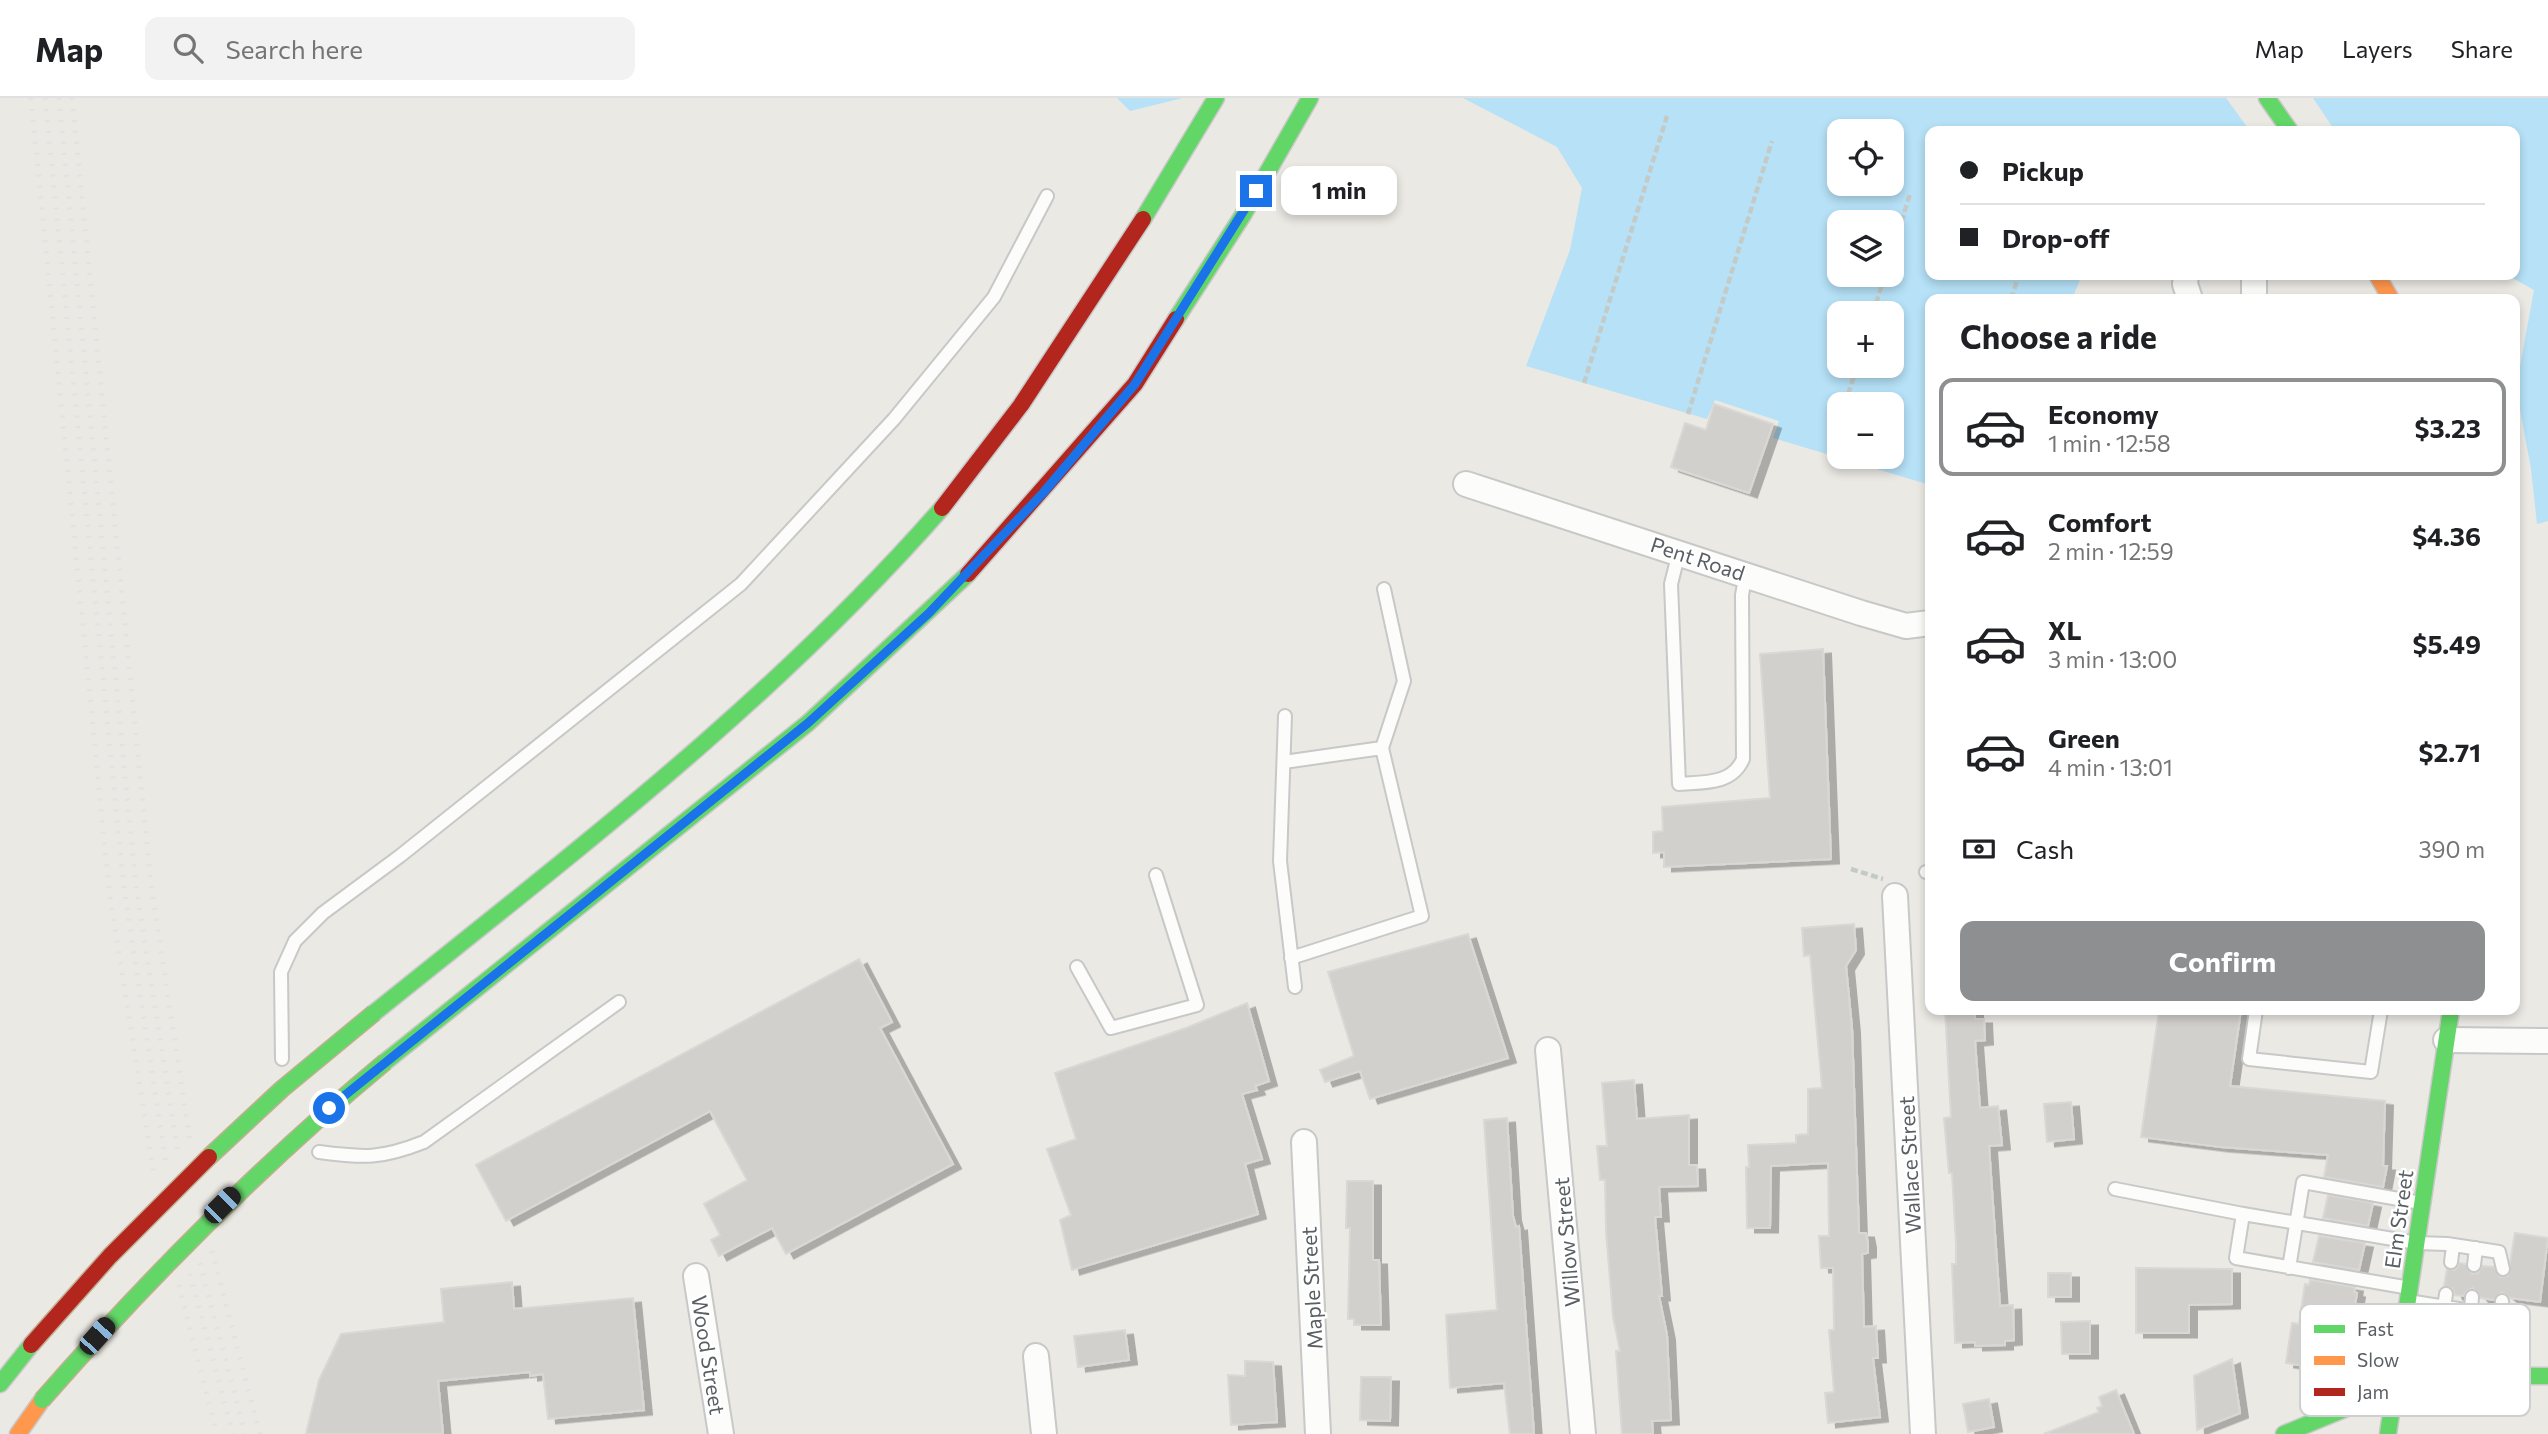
<!DOCTYPE html>
<meta charset="utf-8">
<style>
body{margin:0;font-family:Commissioner,sans-serif;background:#f2f2f2;color:#202124;height:100vh;display:flex;flex-direction:column;font-size:26px;white-space:nowrap}
*{box-sizing:border-box;margin:0}
p{font-size:23px;color:#757577}
.icon{flex:none;width:38px;height:38px;fill:none;stroke:currentColor;stroke-width:2;stroke-linecap:round;stroke-linejoin:round}
.map{position:relative;flex:1;overflow:hidden}
.side{position:absolute;left:1925px;top:196px;width:595px;height:721px;display:flex;flex-direction:column;background:#fff;border-radius:14px;box-shadow:0 4px 10px #0003}
.side>*{flex:none}
.banner{position:absolute;left:1925px;top:28px;width:595px;height:154px;border-radius:14px;box-shadow:0 4px 10px #0003;display:grid;align-content:center;height:154px;padding:0 35px;background:#fff}
.controls{position:absolute;left:1827px;top:21px;display:grid;gap:14px}
.controls a{display:grid;place-items:center;width:77px;height:77px;border-radius:14px;background:#fff;box-shadow:0 4px 10px #0003;font-size:35px}
.end{position:absolute;width:32px;height:32px;margin:-16px;border:9px solid #1a73e8;background:#fff;box-shadow:0 0 0 4px #fff}
.from{border-radius:50%}
.bubble{position:absolute;height:49px;border-radius:14px;background:#fff;box-shadow:0 4px 10px #0003;font-size:23px;font-weight:700;line-height:49px;text-align:center}
.car{position:absolute;width:21px;height:42px;margin:-21px -10px;border-radius:9px;box-shadow:0 0 5px 2px #0007;background:linear-gradient(#222 24%,#8ab4d8 0 40%,#222 0 76%,#8ab4d8 0 86%,#222 0)}
.banner b{display:flex;align-items:center;gap:24px;height:66px;font-size:26px}
.banner b+b{border-top:2px solid #e0e0e0}
.banner i{width:18px;height:18px;background:#202124}
ul{padding:0;list-style:none}
li{display:flex;align-items:center;gap:21px;height:98px;margin:0 14px 10px;padding:0 21px;border:4px solid transparent;border-radius:14px}
li div{flex:1}
li b{display:block;font-size:26px}
li em{font-style:normal;font-weight:700}
li.on{border-color:#8d8f91}
li>.icon{width:63px;height:63px;stroke-width:1.5}
h2{padding:0 35px;font-size:32px;line-height:84px}
.pay{display:flex;align-items:center;gap:18px;height:77px;padding:0 35px;font-size:26px}
.pay p{margin-inline-start:auto}
.action{display:flex;gap:14px;margin-top:auto;padding:14px 35px}
.action a{flex:1;height:80px;border-radius:14px;background:#8d8f91;color:#fff;font-size:28px;font-weight:700;line-height:80px;text-align:center}
header{display:flex;align-items:center;gap:42px;box-sizing:border-box;height:98px;padding:0 35px;background:#fff;border-bottom:2px solid #e0e0e0}
header strong{font-size:33px}
nav{display:flex;gap:38px;margin-inline-start:auto;font-size:24px}
.search{width:490px;height:63px;background:#f2f2f2;display:flex;align-items:center;gap:18px;box-sizing:border-box;padding:0 24px;border-radius:14px;color:#757577;font-size:26px}
.map>svg:first-child{display:block}
.water{fill:#b6e1f7;fill-rule:evenodd}
.pier{fill:#ebe9e4}
.building{fill:#d1d0cd;stroke:#dad8d4;stroke-width:2;filter:url(#shadow)}
.lines{fill:none;stroke-linecap:round;stroke-linejoin:round}
.lane-casing{stroke:#c7c8c7;stroke-width:16}
.street-casing{stroke:#c7c8c7;stroke-width:28}
.fast-casing{stroke:#c8c8c8;stroke-width:19}
.slow-casing{stroke:#c8c8c8;stroke-width:19}
.jam-casing{stroke:#c8c8c8;stroke-width:19}
.path{stroke:#c4cbc7;stroke-width:4.5;stroke-dasharray:7 3.5;stroke-linecap:butt}
.lane{stroke:#fcfcfb;stroke-width:12}
.street{stroke:#fcfcfb;stroke-width:24}
.fast{stroke:#63d668;stroke-width:16}
.slow{stroke:#ff974d;stroke-width:16}
.jam{stroke:#b3261e;stroke-width:16}
.rail{stroke:#e2e2e1;stroke-width:5;stroke-dasharray:2 9;stroke-linecap:butt}
.fast-bridge-casing{stroke:#c2af92;stroke-width:19;stroke-linecap:butt}
.jam-bridge-casing{stroke:#c2af92;stroke-width:19;stroke-linecap:butt}
.fast-bridge{stroke:#63d668;stroke-width:16}
.jam-bridge{stroke:#b3261e;stroke-width:16}
.route{stroke:#1a73e8;stroke-width:9}
.labels{text-anchor:middle;dominant-baseline:central;stroke-width:5;stroke-linejoin:round;paint-order:stroke}
.street-label{font-size:21px;fill:#5a5f64;stroke:#fff}
.key{fill:#fff;stroke:#cecfd0;stroke-width:2}
.key-label{font-size:19px;fill:#5a5f64}
</style>
<header>
<strong>Map</strong>
<div class="search"><svg class="icon" aria-label="search" viewBox="0 0 24 24"><circle cx="10" cy="10" r="6"/><path d="M15 15l6 6"/></svg>Search here</div>
<nav><a>Map</a><a>Layers</a><a>Share</a></nav>
</header>
<div class="map">
<svg width="2548" height="1336" viewBox="0 0 2548 1336">
<defs>
<filter id="shadow"><feDropShadow dx="8" dy="4.5" stdDeviation="0" flood-color="#0004"/></filter>
</defs>
<rect width="100%" height="100%" fill="#ebe9e4"/>
<path class="water" d="M1117,0H1183L1130,13Z
M1463,0H2548V423L2537,426L2531,371L2516,290L2534,192L2507,177H2515V33H1930V177H2082L2072,201H1930V387L1773,340L1779,323L1715,302L1707,321L1526,268L1570,152L1582,90L1557,49ZM1839,33H1892V86H1839ZM1839,124H1892V177H1839ZM1839,215H1892V268H1839ZM1839,306H1892V359H1839Z"/>
<path class="pier" d="M2226,0H2313L2335,33H2250Z"/>
<path class="building" d="M1714,306L1773,326L1749,395L1671,369L1685,325L1706,332Z
M1823,551L1831,761L1664,769V754L1653,755V734L1663,733L1662,709L1770,700L1760,556Z
M1854,826L1856,852L1846,868L1852,930L1859,1135H1866L1868,1145V1155L1862,1156L1864,1229L1876,1228L1878,1260H1873L1880,1319L1828,1325L1825,1295L1834,1294L1829,1232H1834L1833,1170H1821L1819,1138H1829L1828,1065L1771,1068L1770,1130H1747L1746,1069H1749L1748,1047L1796,1045V1037L1808,1036V991L1822,990L1810,857L1804,858L1802,830Z
M1468,836L1508,960L1370,1001L1360,973L1325,984L1320,972L1354,958L1328,874Z
M859,861L892,924L880,930L953,1066L786,1156L772,1130L719,1158L711,1142L720,1137L704,1106L747,1082L710,1013L506,1123L476,1067Z
M1247,905L1269,983L1255,988L1257,992L1242,996L1262,1061L1245,1066L1258,1116L1072,1172L1060,1122L1071,1117L1047,1051L1076,1041L1055,975L1186,930Z
M1945,912H1975V921H1984L1985,942L1975,943L1980,1010L1998,1008L2002,1047L1989,1048L2000,1208L2013,1207L2014,1242L2005,1243V1247L1975,1248V1244L1955,1245L1952,1166H1956V1147L1952,1075H1949L1944,1020L1951,1019Z
M2159,912H2241L2230,988L2385,1003L2383,1068H2387L2383,1089L2324,1079L2328,1057L2221,1049L2141,1039Z
M1634,982L1637,1021L1689,1017V1067H1697L1698,1088L1659,1089L1661,1119H1655L1662,1198H1659L1667,1237L1671,1322L1652,1323L1653,1336H1622L1616,1253H1620L1613,1219L1606,1133L1605,1082H1600L1597,1048H1607L1602,985Z
M2071,1004L2074,1041L2047,1044L2044,1006Z
M1507,1020L1513,1118L1516,1129L1519,1128L1534,1336H1510L1504,1285L1450,1290L1446,1217L1497,1212L1484,1022Z
M1347,1083H1373V1162H1379L1381,1227H1354V1221H1348L1350,1130H1346Z
M2328,1097L2373,1105L2368,1128L2323,1120Z
M2515,1135L2548,1140L2540,1204L2510,1200L2502,1194L2494,1202L2481,1200L2473,1190L2468,1192L2463,1198L2455,1197L2452,1190L2444,1188L2447,1171L2455,1172L2460,1165L2465,1166L2472,1176L2478,1175L2483,1168L2494,1169L2500,1179L2508,1178Z
M2319,1138L2365,1145L2359,1172L2313,1164Z
M2136,1170L2232,1171V1206L2189,1207V1235H2136Z
M2048,1175H2071V1199H2048Z
M2310,1182L2355,1189L2354,1194L2357,1195L2351,1230L2362,1232L2356,1276L2286,1265L2292,1225L2299,1226L2305,1186L2309,1187Z
M512,1184L514,1211L633,1200L644,1312L548,1321L543,1276L530,1278V1274L438,1283L443,1336H306L319,1282L341,1236L444,1224L441,1191Z
M2090,1223V1256H2062L2061,1224Z
M1125,1232L1129,1262L1078,1269L1074,1238Z
M2232,1261L2240,1315L2197,1332L2194,1278Z
M1245,1263L1273,1264L1277,1324L1231,1327L1228,1277L1245,1278Z
M1361,1279H1391L1390,1323L1360,1322Z
M2116,1292L2134,1336H2044L2099,1314L2097,1310L2102,1308L2099,1299Z
M1989,1301L1994,1329L1968,1334L1963,1306Z"/>
<g class="lines">
<g class="lane-casing">
<path id="lane" d="M1679,454L1671,486L1679,686C1703,684 1732,687 1743,661L1742,497L1746,475
M1285,618L1280,763L1295,889
M1284,664L1382,650
M1926,774H1930
M1291,860L1422,818L1382,650L1404,583L1384,491
M1077,869L1111,930L1197,907L1156,777
M2256,912L2249,961L2371,974L2381,912
M282,961L281,874L295,843L323,815L400,758L741,486L894,321L994,199L1047,98
M319,1054C364,1060 381,1061 424,1044L619,904
M2115,1091L2243,1116L2236,1160L2410,1190
M2243,1116L2417,1145L2447,1146L2499,1154L2503,1171
M2451,1164L2453,1148
M2474,1167L2476,1150
M2289,1170L2303,1084L2421,1105
M2472,1199L2471,1213L2503,1218
M2408,1203L2471,1213V1275
M2502,1203L2509,1276
M2444,1210L2446,1196"/>
</g>
<g class="street-casing">
<path id="street" d="M2186,177L2185,186L2190,201
M2254,201V177
M1466,386L1861,515L1906,528L1930,525
M1895,798L1923,1336
M2446,942L2548,943
M1548,952L1583,1336
M1304,1044L1318,1336
M696,1178L721,1336
M1036,1258L1044,1336"/>
</g>
<g class="fast-casing">
<path id="fast" d="M2267,0L2290,33
M1143,121L1216,0
M1176,221L1243,117L1310,0
M374,915C574,754 772,604 942,410
M385,964L808,625L968,476
M0,1286L31,1247
M2284,1336L2427,1277L2548,1278
M2388,1336L2451,912"/>
</g>
<g class="slow-casing">
<path id="slow" d="M2377,177L2391,201
M18,1336L42,1302"/>
</g>
<g class="jam-casing">
<path id="jam" d="M942,410L1021,307L1143,121
M968,476L1135,286L1176,221"/>
</g>
<path class="path" d="M1892,154L1910,96
M2011,201L2019,177
M1873,215L1885,177
M1584,285L1667,18
M1845,306L1857,268
M1688,316L1772,43
M1830,358L1839,326
M1851,771L1883,781"/>
<use href="#lane" class="lane"/>
<use href="#street" class="street"/>
<use href="#fast" class="fast"/>
<use href="#slow" class="slow"/>
<use href="#jam" class="jam"/>
<path class="rail" d="M31,0L109,792L154,1078
M45,0L124,790L166,1066
M59,0L136,789L178,1055
M72,0L151,786L190,1044
M212,1153L260,1336
M200,1165L245,1336
M190,1176L233,1336
M179,1187L217,1336"/>
<g class="fast-bridge-casing">
<path id="fast-bridge" d="M209,1059L282,991L374,915
M42,1302C148,1181 261,1067 385,964"/>
</g>
<g class="jam-bridge-casing">
<path id="jam-bridge" d="M31,1247L110,1158L209,1059"/>
</g>
<use href="#fast-bridge" class="fast-bridge"/>
<use href="#jam-bridge" class="jam-bridge"/>
</g>
<g class="lines">
<path class="route" d="M329,1010L808,625L929,515L1043,395L1135,286L1256,93"/>
</g>
<g class="labels">
<g class="street-label">
<text transform="translate(1698 460) rotate(18)">Pent Road</text>
<text transform="translate(1909 1067) rotate(-93)">Wallace Street</text>
<text transform="translate(2398 1121) rotate(-82)">Elm Street</text>
<text transform="translate(1566 1144) rotate(-95)">Willow Street</text>
<text transform="translate(1311 1190) rotate(-93)">Maple Street</text>
<text transform="translate(709 1257) rotate(81)">Wood Street</text>
</g>
</g>
<rect x="2300" y="1206" width="230" height="112" rx="10" class="key"/>
<rect x="2314" y="1227" width="31" height="8" fill="#63d668"/>
<rect x="2314" y="1258" width="31" height="9" fill="#ff974d"/>
<rect x="2314" y="1290" width="31" height="8" fill="#b3261e"/>
<g class="key-label">
<text x="2357" y="1238">Fast</text>
<text x="2357" y="1269">Slow</text>
<text x="2357" y="1301">Jam</text>
</g>
</svg>
<div class="controls">
<a><svg class="icon" aria-label="locate" viewBox="0 0 24 24"><circle cx="12" cy="12" r="6"/><path d="M12 2v4M12 18v4M2 12h4M18 12h4"/></svg></a>
<a><svg class="icon" aria-label="layers" viewBox="0 0 24 24"><path d="M12 4l9 5-9 5-9-5zM3 14l9 5 9-5"/></svg></a>
<a>+</a>
<a>−</a>
</div>
<i class="end from" style="left:329px;top:1010px"></i>
<i class="end" style="left:1256px;top:93px"></i>
<div class="bubble" style="left:1281px;top:68px;width:116px">1 min</div>
<i class="car" style="left:222px;top:1107px;rotate:45deg"></i>
<i class="car" style="left:97px;top:1238px;rotate:42deg"></i>
<div class="banner">
<b><i class="from"></i>Pickup</b>
<b><i></i>Drop-off</b>
</div>
<section class="side">
<h2>Choose a ride</h2>
<ul>
<li class="on"><svg class="icon" aria-label="car" viewBox="0 0 24 24"><path d="M5 17H2v-5l4-1 3-4h7l3 4 3 1v5h-3M9 17h6M6 11h13"/><circle cx="7" cy="17" r="2"/><circle cx="17" cy="17" r="2"/></svg><div><b>Economy</b><p>1 min · 12:58</p></div><em>$3.23</em></li>
<li><svg class="icon" aria-label="car" viewBox="0 0 24 24"><path d="M5 17H2v-5l4-1 3-4h7l3 4 3 1v5h-3M9 17h6M6 11h13"/><circle cx="7" cy="17" r="2"/><circle cx="17" cy="17" r="2"/></svg><div><b>Comfort</b><p>2 min · 12:59</p></div><em>$4.36</em></li>
<li><svg class="icon" aria-label="car" viewBox="0 0 24 24"><path d="M5 17H2v-5l4-1 3-4h7l3 4 3 1v5h-3M9 17h6M6 11h13"/><circle cx="7" cy="17" r="2"/><circle cx="17" cy="17" r="2"/></svg><div><b>XL</b><p>3 min · 13:00</p></div><em>$5.49</em></li>
<li><svg class="icon" aria-label="car" viewBox="0 0 24 24"><path d="M5 17H2v-5l4-1 3-4h7l3 4 3 1v5h-3M9 17h6M6 11h13"/><circle cx="7" cy="17" r="2"/><circle cx="17" cy="17" r="2"/></svg><div><b>Green</b><p>4 min · 13:01</p></div><em>$2.71</em></li>
</ul>
<div class="pay"><svg class="icon" aria-label="cash" viewBox="0 0 24 24"><path d="M3 7h18v10H3z"/><circle cx="12" cy="12" r="2"/></svg>Cash<p>390 m</p></div>
<div class="action"><a>Confirm</a></div>
</section>
</div>
